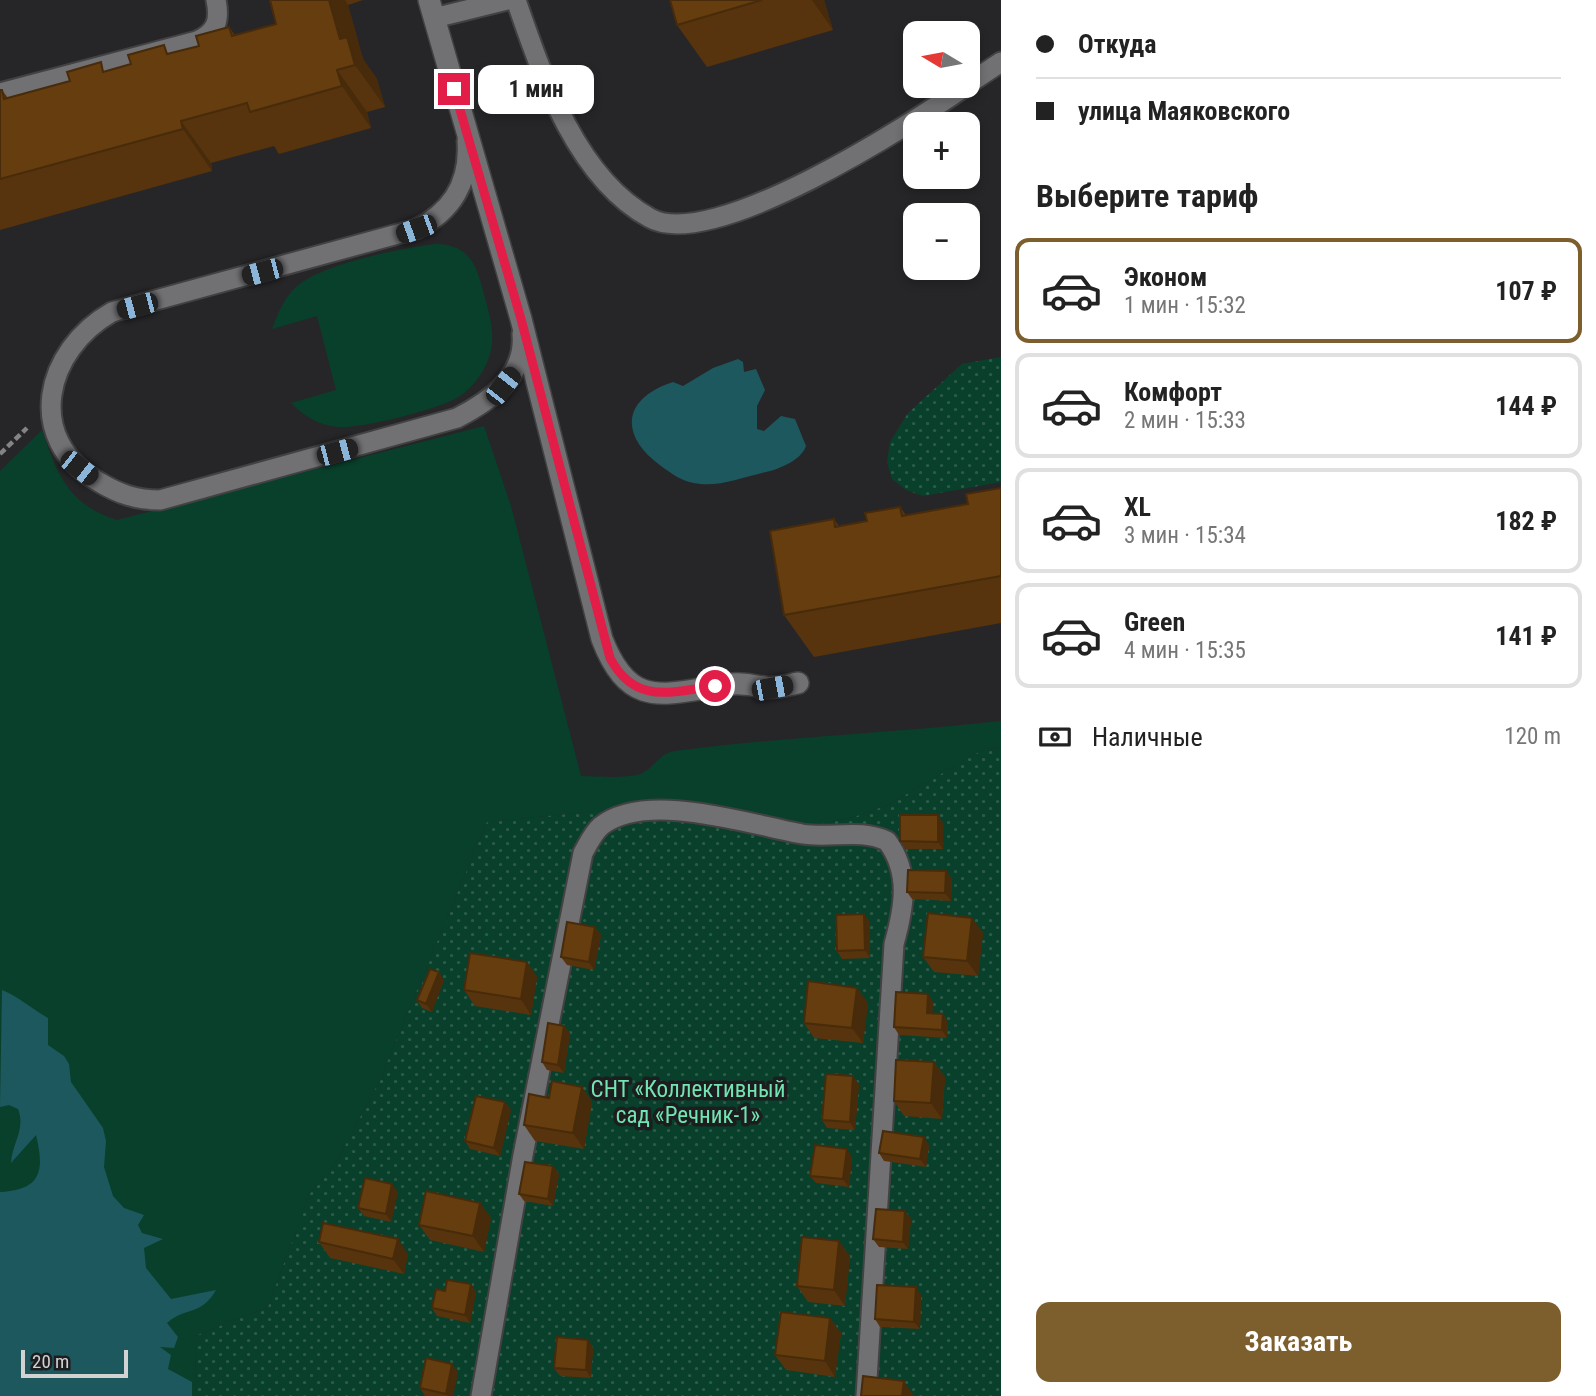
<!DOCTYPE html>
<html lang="ru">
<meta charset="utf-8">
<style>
body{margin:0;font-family:"Roboto Condensed",sans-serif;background:#f2f2f2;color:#222;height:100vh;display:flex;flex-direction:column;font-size:26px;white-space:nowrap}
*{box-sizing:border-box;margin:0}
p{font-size:23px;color:#767676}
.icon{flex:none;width:38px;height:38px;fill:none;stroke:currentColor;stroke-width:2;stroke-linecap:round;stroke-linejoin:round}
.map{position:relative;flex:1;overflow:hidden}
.side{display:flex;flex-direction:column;background:#fff;width:595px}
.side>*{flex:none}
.top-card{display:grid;align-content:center;height:154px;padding:0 35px;background:#fff}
.needle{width:46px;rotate:280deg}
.tools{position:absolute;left:903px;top:21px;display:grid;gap:14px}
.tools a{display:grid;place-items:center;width:77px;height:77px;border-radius:14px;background:#fff;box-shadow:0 4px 10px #0003;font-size:35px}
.scale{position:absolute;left:21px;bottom:18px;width:107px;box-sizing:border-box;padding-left:7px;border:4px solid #d2d2d3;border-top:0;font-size:19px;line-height:24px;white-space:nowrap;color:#d2d2d3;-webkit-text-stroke:5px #1d1c1f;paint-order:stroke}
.end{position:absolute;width:32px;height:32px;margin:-16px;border:9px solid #e11d48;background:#fff;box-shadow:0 0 0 4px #fff}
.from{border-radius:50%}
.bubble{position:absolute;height:49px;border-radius:14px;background:#fff;box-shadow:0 4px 10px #0003;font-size:23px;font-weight:700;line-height:49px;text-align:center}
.car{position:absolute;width:21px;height:42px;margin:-21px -10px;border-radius:9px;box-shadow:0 0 5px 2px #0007;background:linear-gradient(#222 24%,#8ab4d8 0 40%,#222 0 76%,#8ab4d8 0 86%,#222 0)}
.top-card b{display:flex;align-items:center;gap:24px;height:66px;font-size:26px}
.top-card b+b{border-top:2px solid #e0e0e0}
.top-card i{width:18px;height:18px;background:#222}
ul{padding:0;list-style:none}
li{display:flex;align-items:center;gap:21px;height:105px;margin:0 14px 10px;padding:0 21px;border:4px solid #e0e0e0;border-radius:14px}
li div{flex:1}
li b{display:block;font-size:26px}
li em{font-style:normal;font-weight:700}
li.current{border-color:#7d5f2d}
li>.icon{width:63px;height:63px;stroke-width:1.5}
h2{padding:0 35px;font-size:32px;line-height:84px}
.pay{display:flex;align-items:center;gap:18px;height:77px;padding:0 35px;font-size:26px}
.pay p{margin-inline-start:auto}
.button{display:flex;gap:14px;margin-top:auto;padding:14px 35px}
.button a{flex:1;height:80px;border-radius:14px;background:#7d5f2d;color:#fff;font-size:28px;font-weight:700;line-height:80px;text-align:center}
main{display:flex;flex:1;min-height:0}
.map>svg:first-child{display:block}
.grass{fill:#09402b}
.park{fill:url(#park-dots)}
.water{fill:#1d585e}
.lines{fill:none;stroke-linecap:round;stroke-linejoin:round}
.service-casing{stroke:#424243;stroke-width:23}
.minor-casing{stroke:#424243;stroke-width:24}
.path{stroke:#848486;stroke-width:4.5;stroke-dasharray:7 3.5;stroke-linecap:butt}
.service{stroke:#717073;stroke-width:19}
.minor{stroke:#717073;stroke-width:21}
.wall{fill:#57340d}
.shaded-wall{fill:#472b0a}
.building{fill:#653d0f;stroke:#472b0a;stroke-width:2}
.route{stroke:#e11d48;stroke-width:9}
.labels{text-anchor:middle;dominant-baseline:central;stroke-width:7;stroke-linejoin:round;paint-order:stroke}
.park-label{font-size:23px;fill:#70e5b1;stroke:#1d1c1f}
</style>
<main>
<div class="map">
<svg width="1001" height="1396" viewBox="0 0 1001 1396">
<defs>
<pattern id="park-dots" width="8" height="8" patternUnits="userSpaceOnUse" patternTransform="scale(1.75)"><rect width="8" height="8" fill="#09402b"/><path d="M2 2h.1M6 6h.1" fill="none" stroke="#2c5b49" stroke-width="1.8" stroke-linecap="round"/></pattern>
</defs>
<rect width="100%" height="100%" fill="#262629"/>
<path class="grass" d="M436,244C466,245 475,260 482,287C488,310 498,336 488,360C482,376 469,392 453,400C433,410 360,429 338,427C319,425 305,417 291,403L336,390L317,316L272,329C278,313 284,298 296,287C321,264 402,248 436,244Z
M484,426L511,506L581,776C598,776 624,779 640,774C654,769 659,753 675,751C783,737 892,733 1001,721V748L984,749L888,805L854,817L817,825L675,803L487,822L379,1082L338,1159L309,1195L268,1307L195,1336L196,1396H0V471L42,430C57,475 69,505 117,520Z"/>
<path class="park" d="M1001,357V482L923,496L906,490L892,479L887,462L890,442L908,413L962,364Z
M1001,748V1396H196L195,1336L268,1307L309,1195L338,1159L379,1082L487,822L675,803L817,825L854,817L888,805L984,749Z"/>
<path class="water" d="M738,359L743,362L744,372L756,369L765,390L757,406V429L764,431L781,416L795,419L806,446C801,461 777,470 762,473C740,478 716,488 694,483C681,481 671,473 661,466C618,435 623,398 673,382L683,386L713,368Z
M2,990C19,997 32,1009 48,1018V1045L64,1056L69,1064L71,1082L103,1128L106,1141L104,1167L113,1196L124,1208L144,1215L138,1225L142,1233L163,1239L144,1248L146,1268L171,1299L216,1290C201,1316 187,1306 167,1323L178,1337L174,1348L160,1347L171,1355L168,1369L192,1382V1396H0V1192C41,1190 45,1171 36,1135L11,1163C12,1143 26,1129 18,1109L9,1105L0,1107Z"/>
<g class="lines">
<g class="service-casing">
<path id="service" d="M516,0C542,75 576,178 650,218C712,253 911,124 966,86
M434,18L507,0
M968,84L1001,62
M0,93L197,41C217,32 220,20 216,0
M467,141C470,182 452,212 416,229L112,312C45,350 23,439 99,482C119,494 136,500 160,500L457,418C490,401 526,376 522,334
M481,1396L523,1155L583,853C588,844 593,833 601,826C647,790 751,825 802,834C832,839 859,828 887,841C911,873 904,908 894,944L866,1396"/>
</g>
<g class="minor-casing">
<path id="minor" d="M429,0L521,319L602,639C631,714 667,692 733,684C744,683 754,686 765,687C776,689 788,685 798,683"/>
</g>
<path class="path" d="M0,454L27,428"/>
<use href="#service" class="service"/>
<use href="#minor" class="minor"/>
</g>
<path class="wall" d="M269,0H363L348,5L363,59L377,79L385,107L367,112L371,128L279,154L274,146L211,163L212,171L0,230V90H2L8,98L199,46L229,27L235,35L276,24Z
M670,0H824L833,30L707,67L677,25Z
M1001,489V623L814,657L784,615L834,519L839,526L867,521L900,507L906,515L968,504Z
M943,823V849H906L900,841Z
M946,871L952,879L951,901L912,899L907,892Z
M864,914L870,922V958L842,959L837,951Z
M972,918L983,933L978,976L934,972L923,957Z
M595,927L601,935L594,970L567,965L561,957Z
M527,962L537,977L531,1015L475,1006L464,990Z
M444,980L432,1012L422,1008L417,1000Z
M857,988L868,1003L863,1043L814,1038L804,1023Z
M928,994L933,1002L932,1013L943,1014L948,1022L947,1038L899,1035L894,1027Z
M564,1026L570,1033L564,1073L547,1070L542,1062Z
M934,1062L945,1077L942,1119L904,1116L894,1101Z
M859,1084L855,1130L827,1128L822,1120Z
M582,1087L592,1102L584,1149L535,1141L524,1125L549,1098Z
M505,1102L511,1110L500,1156L470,1149L465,1141Z
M929,1145L926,1167L884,1161L879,1153Z
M852,1157L849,1187L816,1183L810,1176Z
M553,1166L559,1174L553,1206L524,1201L519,1194Z
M398,1192L391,1222L364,1216L358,1208Z
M480,1203L491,1218L484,1252L430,1240L419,1225Z
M905,1211L911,1219L908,1249L879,1247L873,1239Z
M319,1242L408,1254L404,1274L330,1258Z
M850,1256L845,1306L808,1302L797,1286Z
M471,1284L476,1292L470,1323L437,1316L432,1308Z
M921,1295L920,1329L880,1327L875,1319Z
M830,1318L841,1333L835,1377L786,1370L775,1355Z
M588,1340L593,1348L591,1378L560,1376L554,1368Z
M452,1364L458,1372L453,1396H425L420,1388Z"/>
<path class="shaded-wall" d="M329,0H345L348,5L363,59L377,79L385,107L355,65L340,39Z
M812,0H824L833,30Z
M337,70L367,112L371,128L342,86Z
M181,121L211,163L212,171L183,129Z
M938,815L943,823V849L938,842Z
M946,871L952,879L951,901L945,893Z
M864,914L870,922V958L865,950Z
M972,918L983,933L978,976L967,961Z
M595,927L601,935L594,970L589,962Z
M527,962L537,977L531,1015L521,999Z
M439,972L444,980L432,1012L426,1004Z
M857,988L868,1003L863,1043L852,1028Z
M928,994L933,1002L932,1021L927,1013Z
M943,1014L948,1022L947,1038L942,1030Z
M564,1026L570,1033L564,1073L558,1065Z
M934,1062L945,1077L942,1119L931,1103Z
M853,1076L859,1084L855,1130L850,1122Z
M582,1087L592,1102L584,1149L573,1133Z
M505,1102L511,1110L500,1156L494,1148Z
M924,1137L929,1145L926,1167L920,1159Z
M847,1149L852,1157L849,1187L843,1179Z
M553,1166L559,1174L553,1206L548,1199Z
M392,1184L398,1192L391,1222L386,1214Z
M480,1203L491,1218L484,1252L473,1236Z
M905,1211L911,1219L908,1249L903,1242Z
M398,1239L408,1254L404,1274L393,1259Z
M839,1241L850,1256L845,1306L834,1290Z
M471,1284L476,1292L470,1323L465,1315Z
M916,1287L921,1295L920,1329L914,1322Z
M830,1318L841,1333L835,1377L825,1361Z
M588,1340L593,1348L591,1378L586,1370Z
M452,1364L458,1372L453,1396H448L446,1394Z
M904,1381L914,1396H902Z"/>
<path class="building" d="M270,0H329L340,39L347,37L355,65L337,70L342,86L250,112L247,103L181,121L183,129L0,179V90H2L4,99L70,81L67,72L101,62L103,72L131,64L128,55L164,45L167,54L199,46L196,36L229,27L232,36L276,24Z
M670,0H762L677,25Z
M1001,488V576L784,615L770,531L834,519L835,527L867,521L865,513L900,507L902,516L968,504L966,494Z
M900,815H938V842L900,841Z
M908,870L946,871L945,893L907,892Z
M928,913L972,918L967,961L923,957Z
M864,914L865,950L837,951L836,915Z
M567,922L595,927L589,962L561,957Z
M470,953L527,962L521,999L464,990Z
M430,969L439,972L426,1004L417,1000Z
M808,981L857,988L852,1028L804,1023Z
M896,992L928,994L927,1013L943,1014L942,1030L894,1027Z
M548,1023L564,1026L558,1065L542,1062Z
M896,1060L934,1062L931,1103L894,1101Z
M826,1074L853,1076L850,1122L822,1120Z
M552,1081L582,1087L573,1133L524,1125L529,1094L549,1098Z
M476,1096L505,1102L494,1148L465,1141Z
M883,1131L924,1137L920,1159L879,1153Z
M815,1145L847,1149L843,1179L810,1176Z
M525,1162L553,1166L548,1199L519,1194Z
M365,1178L392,1184L386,1214L358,1208Z
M426,1191L480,1203L473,1236L419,1225Z
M876,1209L905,1211L903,1242L873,1239Z
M323,1223L398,1239L393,1259L319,1242Z
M802,1237L839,1241L834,1290L797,1286Z
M447,1280L471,1284L465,1315L432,1308L436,1289L445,1291Z
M877,1285L916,1287L914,1322L875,1319Z
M781,1312L830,1318L825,1361L775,1355Z
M557,1337L588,1340L586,1370L554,1368Z
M426,1358L452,1364L446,1394L420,1388Z
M863,1376L904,1381L902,1396H861Z"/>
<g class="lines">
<path class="route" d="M454,89L521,319L610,658C635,705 671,692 715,686"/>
</g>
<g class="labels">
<g class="park-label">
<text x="688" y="1089">СНТ «Коллективный<tspan x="688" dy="26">сад «Речник-1»</tspan></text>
</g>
</g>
</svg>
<div class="tools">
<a><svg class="needle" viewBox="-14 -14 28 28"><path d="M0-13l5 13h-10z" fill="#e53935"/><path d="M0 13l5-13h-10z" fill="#767676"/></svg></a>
<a>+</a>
<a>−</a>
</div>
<div class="scale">20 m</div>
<i class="end from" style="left:715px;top:686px"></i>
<i class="end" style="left:454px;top:89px"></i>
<div class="bubble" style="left:478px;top:65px;width:116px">1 мин</div>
<i class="car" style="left:416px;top:229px;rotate:250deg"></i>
<i class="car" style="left:262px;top:272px;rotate:255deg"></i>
<i class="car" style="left:137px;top:306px;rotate:255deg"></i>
<i class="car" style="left:503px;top:386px;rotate:38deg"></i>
<i class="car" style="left:337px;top:452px;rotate:75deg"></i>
<i class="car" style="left:79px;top:468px;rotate:128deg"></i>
<i class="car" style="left:772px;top:688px;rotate:79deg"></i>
</div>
<section class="side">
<div class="top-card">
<b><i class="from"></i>Откуда</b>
<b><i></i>улица Маяковского</b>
</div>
<h2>Выберите тариф</h2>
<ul>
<li class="current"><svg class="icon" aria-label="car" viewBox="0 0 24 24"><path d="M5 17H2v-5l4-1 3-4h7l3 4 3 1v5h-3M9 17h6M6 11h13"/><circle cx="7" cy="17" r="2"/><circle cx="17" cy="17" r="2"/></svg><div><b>Эконом</b><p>1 мин · 15:32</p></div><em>107 ₽</em></li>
<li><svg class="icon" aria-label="car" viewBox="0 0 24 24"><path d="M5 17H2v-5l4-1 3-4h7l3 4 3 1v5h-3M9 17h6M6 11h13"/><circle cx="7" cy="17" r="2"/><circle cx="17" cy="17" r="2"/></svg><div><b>Комфорт</b><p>2 мин · 15:33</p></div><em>144 ₽</em></li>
<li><svg class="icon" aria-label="car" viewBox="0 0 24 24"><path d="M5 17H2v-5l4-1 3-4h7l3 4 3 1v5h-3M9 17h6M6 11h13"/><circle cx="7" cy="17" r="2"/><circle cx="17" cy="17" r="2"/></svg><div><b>XL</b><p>3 мин · 15:34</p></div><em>182 ₽</em></li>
<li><svg class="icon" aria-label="car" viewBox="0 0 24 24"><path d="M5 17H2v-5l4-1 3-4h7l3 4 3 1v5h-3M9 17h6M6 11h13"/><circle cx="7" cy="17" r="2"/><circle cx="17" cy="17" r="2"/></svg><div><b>Green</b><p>4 мин · 15:35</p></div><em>141 ₽</em></li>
</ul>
<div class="pay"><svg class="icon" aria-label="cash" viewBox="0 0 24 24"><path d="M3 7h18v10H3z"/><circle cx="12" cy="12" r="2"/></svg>Наличные<p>120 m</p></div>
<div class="button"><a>Заказать</a></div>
</section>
</main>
